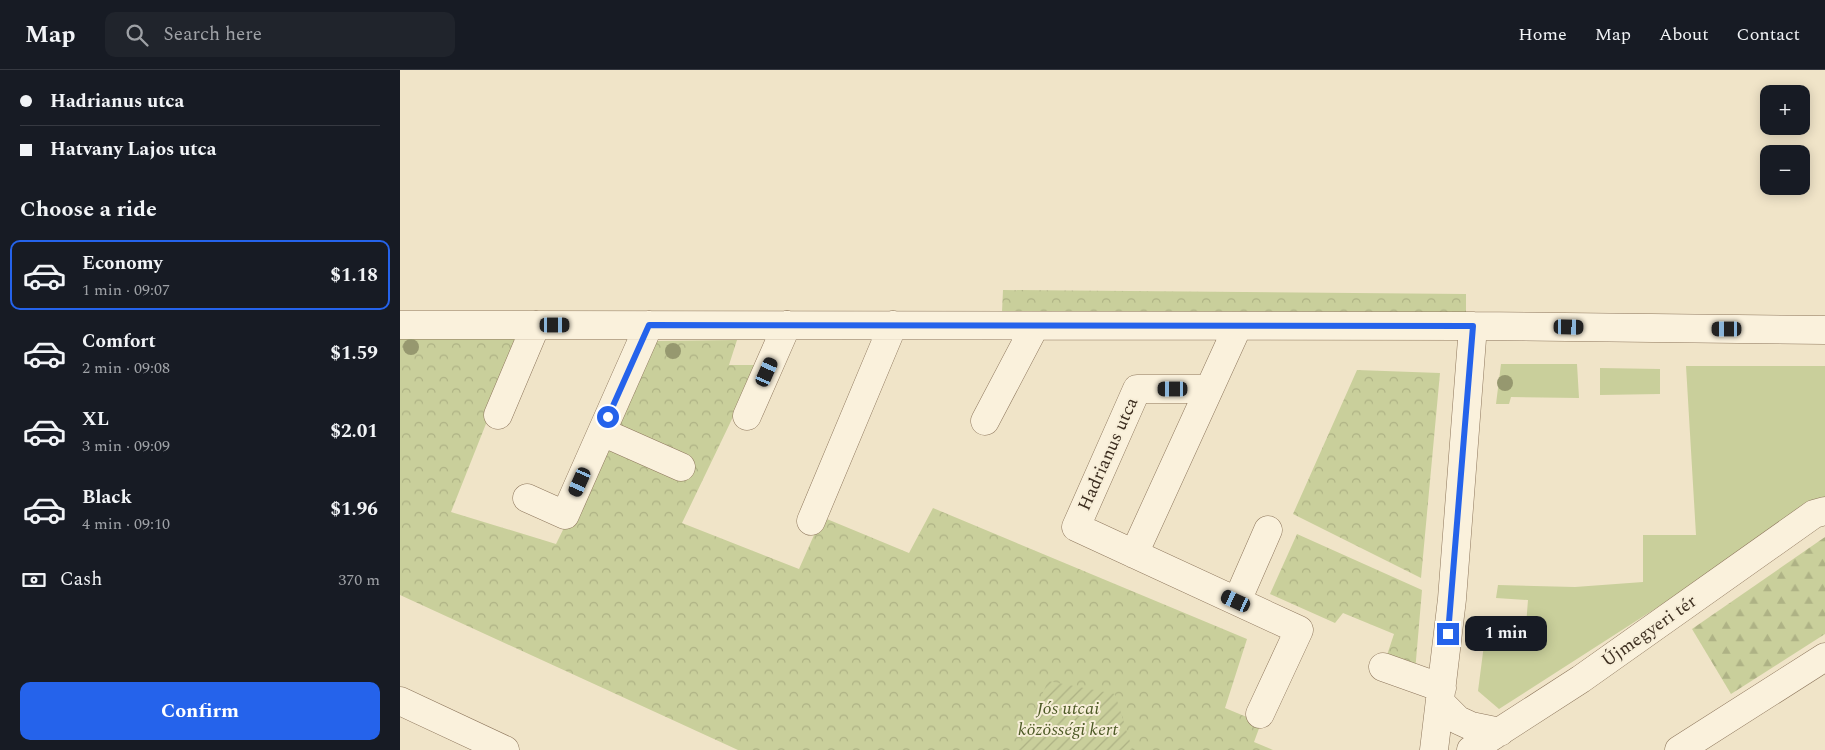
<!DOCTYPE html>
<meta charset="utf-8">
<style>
body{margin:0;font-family:Spectral,serif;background:#20242c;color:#f1f3f6;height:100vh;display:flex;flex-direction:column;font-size:19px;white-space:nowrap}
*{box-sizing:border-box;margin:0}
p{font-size:16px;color:#9ea1a6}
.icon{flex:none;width:28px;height:28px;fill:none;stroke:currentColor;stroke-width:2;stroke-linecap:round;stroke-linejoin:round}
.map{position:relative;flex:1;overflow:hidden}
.panel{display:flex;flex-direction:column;background:#171b24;width:400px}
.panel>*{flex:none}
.banner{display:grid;align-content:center;height:110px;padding:0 20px;background:#171b24}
.fabs{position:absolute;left:1360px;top:15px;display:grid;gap:10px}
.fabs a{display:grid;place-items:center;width:50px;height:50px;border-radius:10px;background:#171b24;box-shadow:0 2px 12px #0003;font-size:25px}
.end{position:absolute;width:22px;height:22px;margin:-11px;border:6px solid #2563eb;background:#fff;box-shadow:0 0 0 2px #fff}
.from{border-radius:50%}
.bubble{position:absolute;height:35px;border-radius:10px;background:#171b24;box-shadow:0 2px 12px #0003;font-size:16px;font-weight:700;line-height:35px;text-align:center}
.car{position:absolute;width:15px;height:30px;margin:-15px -8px;border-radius:6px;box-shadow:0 0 4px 1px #0007;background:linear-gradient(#222 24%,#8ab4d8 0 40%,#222 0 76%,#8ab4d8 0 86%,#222 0)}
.banner b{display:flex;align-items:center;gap:18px;height:48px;font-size:19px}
.banner b+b{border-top:1px solid #363941}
.banner i{width:12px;height:12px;background:#f1f3f6}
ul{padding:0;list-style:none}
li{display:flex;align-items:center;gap:15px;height:70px;margin:0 10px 8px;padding:0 10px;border:2px solid transparent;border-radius:10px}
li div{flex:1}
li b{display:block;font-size:19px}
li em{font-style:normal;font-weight:700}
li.active{border-color:#2563eb}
li>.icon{width:45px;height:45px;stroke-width:1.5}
h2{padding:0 20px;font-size:22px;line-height:60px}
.pay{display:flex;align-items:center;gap:12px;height:55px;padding:0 20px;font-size:19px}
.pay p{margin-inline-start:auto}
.button{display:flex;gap:10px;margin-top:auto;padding:10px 20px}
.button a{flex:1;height:58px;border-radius:10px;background:#2563eb;color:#fff;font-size:20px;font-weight:700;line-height:58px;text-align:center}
header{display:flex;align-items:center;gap:30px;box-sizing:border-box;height:70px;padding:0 25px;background:#171b24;border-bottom:1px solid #363941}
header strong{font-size:24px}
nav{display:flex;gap:28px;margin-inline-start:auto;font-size:18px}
.search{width:350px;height:45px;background:#20242c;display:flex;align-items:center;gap:12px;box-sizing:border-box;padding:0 18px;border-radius:10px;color:#9ea1a6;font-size:19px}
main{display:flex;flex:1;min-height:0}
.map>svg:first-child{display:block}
.grass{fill:#c9cf9b}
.forest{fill:url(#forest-firs)}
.park{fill:url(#park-crowns)}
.garden{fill:url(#garden-furrows)}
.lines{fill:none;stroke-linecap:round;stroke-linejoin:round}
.minor-casing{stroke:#8d765c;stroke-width:29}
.minor{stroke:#faf1dc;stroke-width:28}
.tree{fill:#96986f}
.route{stroke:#2563eb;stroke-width:6}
.labels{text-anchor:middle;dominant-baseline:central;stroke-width:4;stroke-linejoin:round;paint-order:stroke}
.street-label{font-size:18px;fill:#3d2e20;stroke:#f7eed8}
.park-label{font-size:18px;font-style:italic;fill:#4d5a26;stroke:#f7eed8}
</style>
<header>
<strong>Map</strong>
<div class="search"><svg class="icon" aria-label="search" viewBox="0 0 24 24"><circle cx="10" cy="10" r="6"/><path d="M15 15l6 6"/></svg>Search here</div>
<nav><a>Home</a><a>Map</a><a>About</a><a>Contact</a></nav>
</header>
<main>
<section class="panel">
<div class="banner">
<b><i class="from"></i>Hadrianus utca</b>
<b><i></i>Hatvany Lajos utca</b>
</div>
<h2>Choose a ride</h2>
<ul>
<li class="active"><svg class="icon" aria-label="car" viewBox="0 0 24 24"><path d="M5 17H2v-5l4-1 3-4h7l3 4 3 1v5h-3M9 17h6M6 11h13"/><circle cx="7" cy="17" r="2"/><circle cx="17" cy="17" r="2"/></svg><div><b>Economy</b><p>1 min · 09:07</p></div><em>$1.18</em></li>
<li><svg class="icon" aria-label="car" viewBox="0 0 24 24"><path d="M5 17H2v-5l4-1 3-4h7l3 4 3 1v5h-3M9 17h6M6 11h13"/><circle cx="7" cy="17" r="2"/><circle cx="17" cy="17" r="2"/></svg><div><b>Comfort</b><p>2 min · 09:08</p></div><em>$1.59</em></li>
<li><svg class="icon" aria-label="car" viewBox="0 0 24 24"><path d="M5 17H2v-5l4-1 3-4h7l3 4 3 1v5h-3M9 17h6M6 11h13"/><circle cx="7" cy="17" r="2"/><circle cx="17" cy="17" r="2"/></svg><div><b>XL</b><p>3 min · 09:09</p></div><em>$2.01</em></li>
<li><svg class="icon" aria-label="car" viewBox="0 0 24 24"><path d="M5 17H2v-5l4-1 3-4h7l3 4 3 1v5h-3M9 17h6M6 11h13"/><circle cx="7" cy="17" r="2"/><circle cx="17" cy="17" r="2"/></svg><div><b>Black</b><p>4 min · 09:10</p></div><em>$1.96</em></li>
</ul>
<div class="pay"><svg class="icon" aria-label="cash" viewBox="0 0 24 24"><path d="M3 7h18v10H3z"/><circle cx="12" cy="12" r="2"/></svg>Cash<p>370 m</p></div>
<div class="button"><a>Confirm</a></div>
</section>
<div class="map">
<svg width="1425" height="680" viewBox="0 0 1425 680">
<defs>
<pattern id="forest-firs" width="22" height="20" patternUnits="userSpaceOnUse" patternTransform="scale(1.25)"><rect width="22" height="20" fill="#c9cf9b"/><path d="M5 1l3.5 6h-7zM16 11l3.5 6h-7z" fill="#aeb285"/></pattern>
<pattern id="park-crowns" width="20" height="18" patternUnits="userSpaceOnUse" patternTransform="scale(1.25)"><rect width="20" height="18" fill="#c9cf9b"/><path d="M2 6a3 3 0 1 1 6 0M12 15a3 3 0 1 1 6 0" fill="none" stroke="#aeb285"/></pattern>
<pattern id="garden-furrows" width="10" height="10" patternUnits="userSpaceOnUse" patternTransform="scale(1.25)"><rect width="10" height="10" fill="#c9cf9b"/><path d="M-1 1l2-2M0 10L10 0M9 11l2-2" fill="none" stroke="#aeb285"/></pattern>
</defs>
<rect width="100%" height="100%" fill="#f0e4c8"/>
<path class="grass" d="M1101,294H1177L1179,328L1111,327L1109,334H1096Z
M1286,296H1425V431H1423L1099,639L1078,621L1085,567L1125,568L1128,530L1096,528L1098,515L1175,517L1243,512V465H1296Z
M1200,298L1260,299V324L1200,325Z"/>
<path class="forest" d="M1425,467V564L1331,624L1292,559Z"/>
<path class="park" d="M603,220L1066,224V244L602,242Z
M0,267L120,268L51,442L156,474L256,271L337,270L329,295H358L282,453L399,499L422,447L509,483L533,438L847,569L825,638L861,653L854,672L873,680H338L0,525Z
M957,300L1040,303L1021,508L893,444Z
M897,464L1022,520L1015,602L985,591L994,564L943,543L935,553L870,524Z"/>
<path class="garden" d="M648,611L715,624L732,678L730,680H618Z"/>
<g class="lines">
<g class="minor-casing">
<path id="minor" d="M0,255L1073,256L1425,260
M809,319H737L676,457L899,560L860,644
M98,345L136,255
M347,346L387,255
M585,351L635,256
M202,362L281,397
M127,428L165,445L249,255
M411,451L493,255
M734,484L838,256
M837,531L868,460
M983,597L1042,618
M0,631L105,680
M1040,632L1058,650L1071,656L1100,662
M1034,680L1052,529L1073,256
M1071,680L1181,609L1414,444L1425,441
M1279,680L1425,587"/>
</g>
<use href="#minor" class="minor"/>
</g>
<g class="tree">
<circle cx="11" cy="277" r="8"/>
<circle cx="273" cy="281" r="8"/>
<circle cx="1105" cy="313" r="8"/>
</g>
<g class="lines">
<path class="route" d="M208,347L249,255L1073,256L1048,564"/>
</g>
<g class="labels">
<g class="street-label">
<text transform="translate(708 384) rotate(-66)">Hadrianus utca</text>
<text transform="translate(1249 561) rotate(-35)">Újmegyeri tér</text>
</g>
<g class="park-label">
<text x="668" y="638">Jós utcai<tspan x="668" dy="21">közösségi kert</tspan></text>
</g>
</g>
</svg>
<div class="fabs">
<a>+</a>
<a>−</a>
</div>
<i class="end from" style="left:208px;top:347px"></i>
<i class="end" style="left:1048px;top:564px"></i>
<div class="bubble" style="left:1065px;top:546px;width:82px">1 min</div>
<i class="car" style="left:155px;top:255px;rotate:90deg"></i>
<i class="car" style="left:1169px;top:257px;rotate:91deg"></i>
<i class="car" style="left:1327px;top:259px;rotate:270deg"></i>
<i class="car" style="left:367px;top:302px;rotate:24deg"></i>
<i class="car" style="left:773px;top:319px;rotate:270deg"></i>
<i class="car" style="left:180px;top:412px;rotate:204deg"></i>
<i class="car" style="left:836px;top:531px;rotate:295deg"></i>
</div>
</main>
